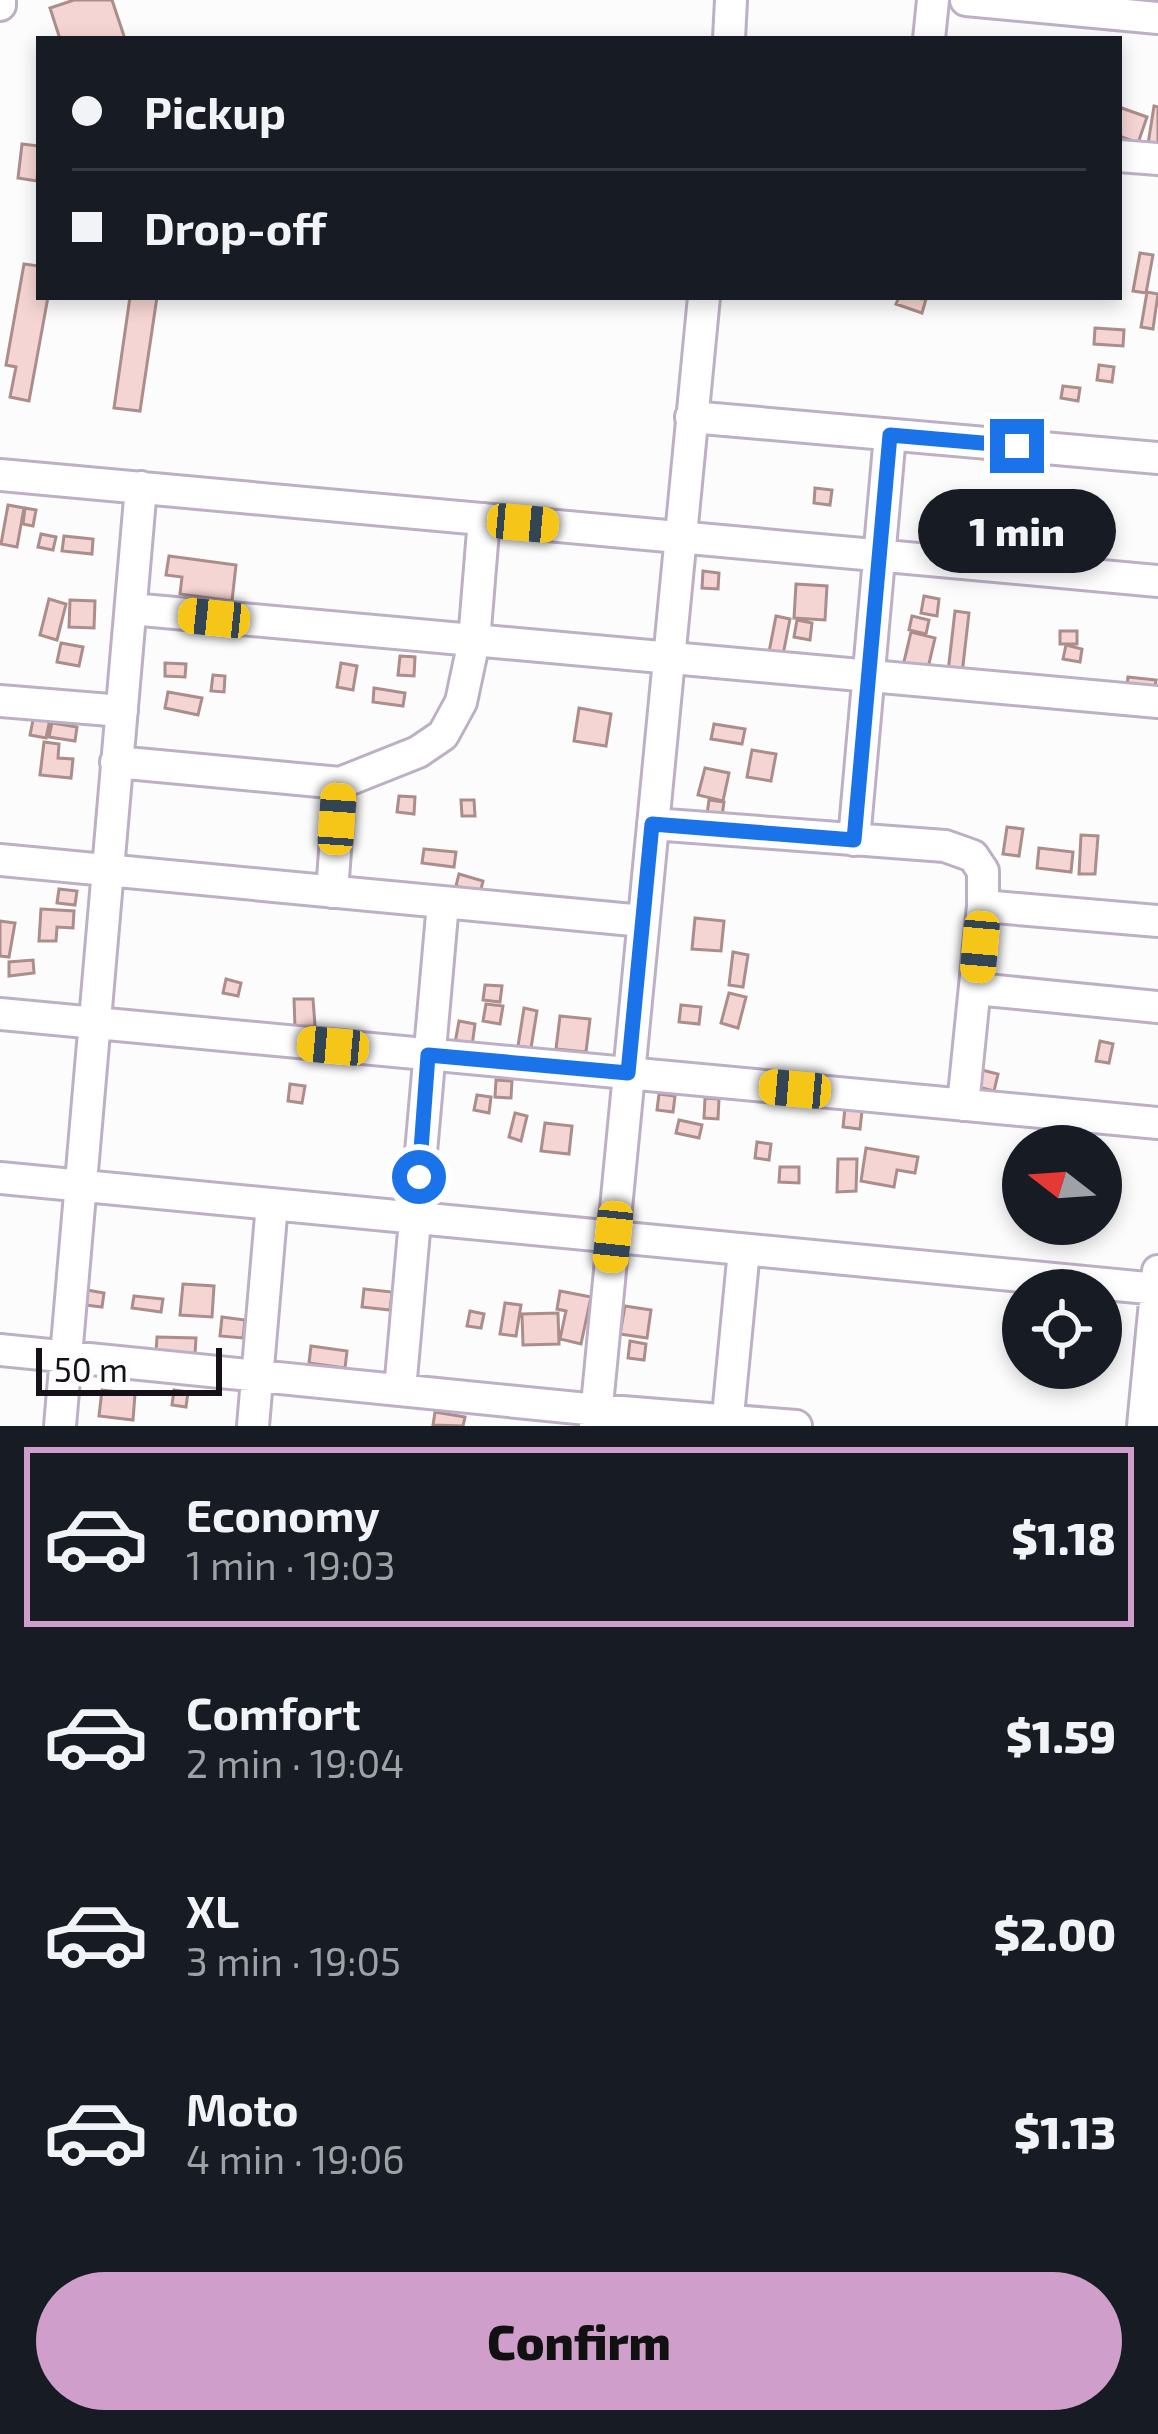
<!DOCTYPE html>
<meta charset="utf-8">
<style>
body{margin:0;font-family:"Exo 2",sans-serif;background:#20242c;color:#f1f3f6;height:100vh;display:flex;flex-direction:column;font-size:45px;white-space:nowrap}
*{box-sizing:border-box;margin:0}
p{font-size:39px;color:#9ea1a6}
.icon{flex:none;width:66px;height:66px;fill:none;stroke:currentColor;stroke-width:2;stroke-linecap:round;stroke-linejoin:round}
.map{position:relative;height:1426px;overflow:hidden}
.details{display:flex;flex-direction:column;background:#171b24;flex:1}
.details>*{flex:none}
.guide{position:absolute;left:36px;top:36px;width:1086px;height:264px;border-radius:0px;box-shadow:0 6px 18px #0003;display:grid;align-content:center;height:264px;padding:0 36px;background:#171b24}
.needle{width:78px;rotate:287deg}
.tools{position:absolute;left:1002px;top:1125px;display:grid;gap:24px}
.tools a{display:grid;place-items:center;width:120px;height:120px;border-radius:50%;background:#171b24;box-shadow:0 6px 18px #0003;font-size:60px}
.scale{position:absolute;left:36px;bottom:30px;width:186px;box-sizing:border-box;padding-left:12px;border:6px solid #161119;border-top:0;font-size:33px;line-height:42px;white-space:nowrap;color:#161119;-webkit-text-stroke:9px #fbfcfb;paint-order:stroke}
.end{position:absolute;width:54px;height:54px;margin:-27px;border:15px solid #1a73e8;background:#fff;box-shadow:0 0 0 6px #fff}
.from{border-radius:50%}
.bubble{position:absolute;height:84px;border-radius:42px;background:#171b24;box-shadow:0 6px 18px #0003;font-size:39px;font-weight:800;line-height:84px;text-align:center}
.car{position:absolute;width:36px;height:72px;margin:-36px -18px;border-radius:15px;box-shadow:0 0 9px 3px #0007;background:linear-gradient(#f5c518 24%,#345 0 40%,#f5c518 0 76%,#345 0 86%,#f5c518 0)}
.guide b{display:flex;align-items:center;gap:42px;height:114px;font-size:45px}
.guide b+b{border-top:3px solid #363941}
.guide i{width:30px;height:30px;background:#f1f3f6}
ul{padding:21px 0 0;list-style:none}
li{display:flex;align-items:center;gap:36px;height:180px;margin:0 24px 18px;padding:0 12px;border:6px solid transparent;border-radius:0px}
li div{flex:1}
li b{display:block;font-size:45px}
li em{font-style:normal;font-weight:800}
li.on{border-color:#cf9ecb}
li>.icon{width:108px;height:108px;stroke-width:1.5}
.cta{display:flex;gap:24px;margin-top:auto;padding:24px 36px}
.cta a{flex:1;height:138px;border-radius:72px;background:#cf9ecb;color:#111;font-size:48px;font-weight:800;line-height:138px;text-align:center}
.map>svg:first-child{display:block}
.building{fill:#f5d5d3;stroke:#ab8d8b;stroke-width:3}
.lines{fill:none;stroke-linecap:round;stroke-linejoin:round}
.street-casing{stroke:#bdafc6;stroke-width:36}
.street{stroke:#fff;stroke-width:30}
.route{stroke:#1a73e8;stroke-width:15}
</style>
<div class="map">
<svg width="1158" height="1426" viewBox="0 0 1158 1426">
<rect width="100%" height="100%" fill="#fbfcfb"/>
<path class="building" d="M74,0H112L125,39H60L50,8Z
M1154,106L1158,107V146L1148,144Z
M1119,107L1147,117L1138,143L1119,136Z
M22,144L39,146L37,181L18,178Z
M1140,253L1153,255L1146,293L1133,291Z
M24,264L39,266V297H48L29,401L10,397L16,367L6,365Z
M1147,292L1158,294L1153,329L1141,327Z
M130,297H157L140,411L114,408Z
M899,297L926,299L922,313L896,304Z
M1095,328L1124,330L1123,346L1094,344Z
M1099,365L1114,367L1112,382L1097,380Z
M1063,386L1080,388L1078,401L1061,398Z
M815,488L832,490L830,505L814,503Z
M8,505L24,508L17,547L1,544Z
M1055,505L1069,507L1064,536L1050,533Z
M25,508L36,510L33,526L23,524Z
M1085,511L1102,514L1100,528L1082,526Z
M41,534L56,537L53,550L38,547Z
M64,536L93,539L92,554L62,551Z
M169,556L236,565L232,601L180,594L182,577L166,575Z
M703,571L719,573L718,589L702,588Z
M796,584L827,586L825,620L794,618Z
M924,596L939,599L937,616L921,613Z
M49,599L66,604L57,640L40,635Z
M70,600L95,601L94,628L69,627Z
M955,611L969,613L962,674L948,672Z
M776,616L790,619L783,655L769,652Z
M912,616L929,620L926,634L909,630Z
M797,620L812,623L810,640L794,637Z
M1060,631H1077V644H1060Z
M911,632L935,638L927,672L903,666Z
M61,643L83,647L79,666L57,662Z
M1066,645L1082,649L1080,662L1063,659Z
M400,656L415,657L414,676L398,675Z
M165,663L186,664L185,677L165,676Z
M341,663L357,666L353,690L337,687Z
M213,675L225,676L224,692L211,691Z
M1128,677L1156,680L1154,695L1126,692Z
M374,688L405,693L403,706L373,702Z
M168,692L202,698L198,715L165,708Z
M37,700L53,704L46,738L30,735Z
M579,708L611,714L606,746L574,741Z
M52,723L77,727L75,741L49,737Z
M714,724L745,729L742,744L711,739Z
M44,742L59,744L58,758L73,759L71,778L40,775Z
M752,750L776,754L771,781L747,777Z
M705,768L729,773L723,801L698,795Z
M399,796L415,797L414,814L397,812Z
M461,800H474L475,816H462Z
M709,800L724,802L722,816L707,814Z
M1007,827L1023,829L1019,856L1003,854Z
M1081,835L1098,836L1095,874H1079Z
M1039,848L1073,852L1071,872L1037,868Z
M424,849L456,852L454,867L422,863Z
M459,874L483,881L480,893L456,886Z
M59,889L77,891L75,905L57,903Z
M41,909L74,911L73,928L57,927L56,941H39Z
M695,918L724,921L721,951L692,949Z
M0,921L15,923L9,957L0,956Z
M733,952L748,955L743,987L729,985Z
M33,960L34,973L9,976V962Z
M226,979L241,983L238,996L223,993Z
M485,985L502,986L500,1002L483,1000Z
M729,993L746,997L738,1028L721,1023Z
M294,999H313L315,1026L295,1027Z
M486,1004L503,1006L500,1024L483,1021Z
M681,1005L701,1007L699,1024L679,1022Z
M524,1008L537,1011L531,1048L518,1046Z
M560,1016L590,1019L586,1052L556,1049Z
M459,1021L475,1024L472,1046L455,1043Z
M1100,1041L1113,1044L1109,1063L1096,1061Z
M974,1068L998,1074L994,1091L970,1085Z
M496,1080L512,1081L511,1098L495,1097Z
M290,1084L305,1086L302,1103L288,1101Z
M659,1094L675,1096L673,1112L657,1110Z
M477,1095L491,1097L489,1113L474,1110Z
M705,1098L719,1099L718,1119L704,1118Z
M845,1108L862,1111L860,1129L843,1127Z
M515,1113L527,1116L521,1141L509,1137Z
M679,1120L702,1125L699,1138L676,1133Z
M545,1123L572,1126L569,1154L541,1151Z
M757,1142L771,1144L769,1160L755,1158Z
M866,1148L918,1157L915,1173L897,1170L894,1187L861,1181Z
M838,1159H857L856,1191L837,1192Z
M780,1167H799V1183L779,1182Z
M183,1284L214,1286L212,1317L180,1315Z
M364,1289L392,1292L390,1310L362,1307Z
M87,1290L104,1293L102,1307L85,1305Z
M560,1291L591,1297L581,1344L560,1339L566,1311L557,1309Z
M134,1296L163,1299L161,1312L132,1308Z
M505,1303L521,1305L516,1336L500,1334Z
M625,1306L651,1310L647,1338L620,1334Z
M470,1311L484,1314L481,1328L467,1326Z
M558,1313L559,1344L523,1345L522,1314Z
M222,1317L245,1320L243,1338L220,1336Z
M157,1337L196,1338L195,1354L156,1352Z
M630,1341L646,1344L644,1360L628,1358Z
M311,1346L347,1351L345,1368L309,1363Z
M102,1390L135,1394L133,1420L99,1416Z
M174,1390L188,1392L186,1407L172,1405Z
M435,1412L465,1417L463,1426L433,1425Z"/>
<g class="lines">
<g class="street-casing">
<path id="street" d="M966,0L1158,18
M0,5V0
M729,39L731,0
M929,39L933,0
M1119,156L1158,159
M691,417L1158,458
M0,475L1158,581
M131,609L1158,702
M0,701L122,711
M116,762L340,783L418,752L443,735L461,702L474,641L484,519
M653,824L945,846L973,856L983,871V906L963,1105
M854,840L890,435
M0,860L643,921
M332,892L340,783
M983,906L1158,921
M976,989L1158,1007
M0,1014L1158,1123
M0,1178L1158,1289
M0,1350L597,1410L796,1426
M400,1390L443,903
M60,1426L141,487
M253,1426L272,1204
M595,1426L704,297
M727,1426L744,1250
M1143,1426L1158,1271"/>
</g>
<use href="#street" class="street"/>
</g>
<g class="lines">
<path class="route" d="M419,1177L428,1055L628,1073L652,824L854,840L890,435L1017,446"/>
</g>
</svg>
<div class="tools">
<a><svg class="needle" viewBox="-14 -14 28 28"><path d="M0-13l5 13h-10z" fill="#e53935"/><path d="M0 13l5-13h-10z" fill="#9ea1a6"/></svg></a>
<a><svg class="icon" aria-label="locate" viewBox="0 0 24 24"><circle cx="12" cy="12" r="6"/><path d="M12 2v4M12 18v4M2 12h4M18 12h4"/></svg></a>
</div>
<div class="scale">50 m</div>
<i class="end from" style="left:419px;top:1177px"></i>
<i class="end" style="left:1017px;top:446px"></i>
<div class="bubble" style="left:918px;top:489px;width:198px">1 min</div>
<i class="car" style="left:523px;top:523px;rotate:95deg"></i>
<i class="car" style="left:214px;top:618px;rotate:276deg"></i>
<i class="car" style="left:337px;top:819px;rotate:4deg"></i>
<i class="car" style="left:980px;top:947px;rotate:185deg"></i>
<i class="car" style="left:333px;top:1046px;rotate:275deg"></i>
<i class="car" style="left:795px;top:1089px;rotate:275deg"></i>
<i class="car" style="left:613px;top:1237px;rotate:186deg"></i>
<div class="guide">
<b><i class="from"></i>Pickup</b>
<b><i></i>Drop-off</b>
</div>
</div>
<section class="details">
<ul>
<li class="on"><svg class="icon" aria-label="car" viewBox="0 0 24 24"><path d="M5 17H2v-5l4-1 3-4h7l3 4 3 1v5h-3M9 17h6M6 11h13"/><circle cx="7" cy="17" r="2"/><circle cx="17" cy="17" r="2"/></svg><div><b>Economy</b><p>1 min · 19:03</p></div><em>$1.18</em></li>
<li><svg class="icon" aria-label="car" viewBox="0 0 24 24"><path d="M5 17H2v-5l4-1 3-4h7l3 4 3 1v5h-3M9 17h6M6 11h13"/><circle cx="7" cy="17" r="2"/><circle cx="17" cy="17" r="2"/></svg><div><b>Comfort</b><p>2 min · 19:04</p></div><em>$1.59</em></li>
<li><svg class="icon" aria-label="car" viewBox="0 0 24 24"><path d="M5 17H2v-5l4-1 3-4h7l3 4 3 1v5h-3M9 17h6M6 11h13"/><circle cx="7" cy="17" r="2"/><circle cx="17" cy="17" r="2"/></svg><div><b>XL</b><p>3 min · 19:05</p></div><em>$2.00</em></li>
<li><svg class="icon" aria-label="car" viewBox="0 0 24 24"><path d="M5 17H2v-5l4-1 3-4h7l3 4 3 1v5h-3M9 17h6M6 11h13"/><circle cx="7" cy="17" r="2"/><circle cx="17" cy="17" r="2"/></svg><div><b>Moto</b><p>4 min · 19:06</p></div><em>$1.13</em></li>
</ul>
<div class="cta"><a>Confirm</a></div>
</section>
